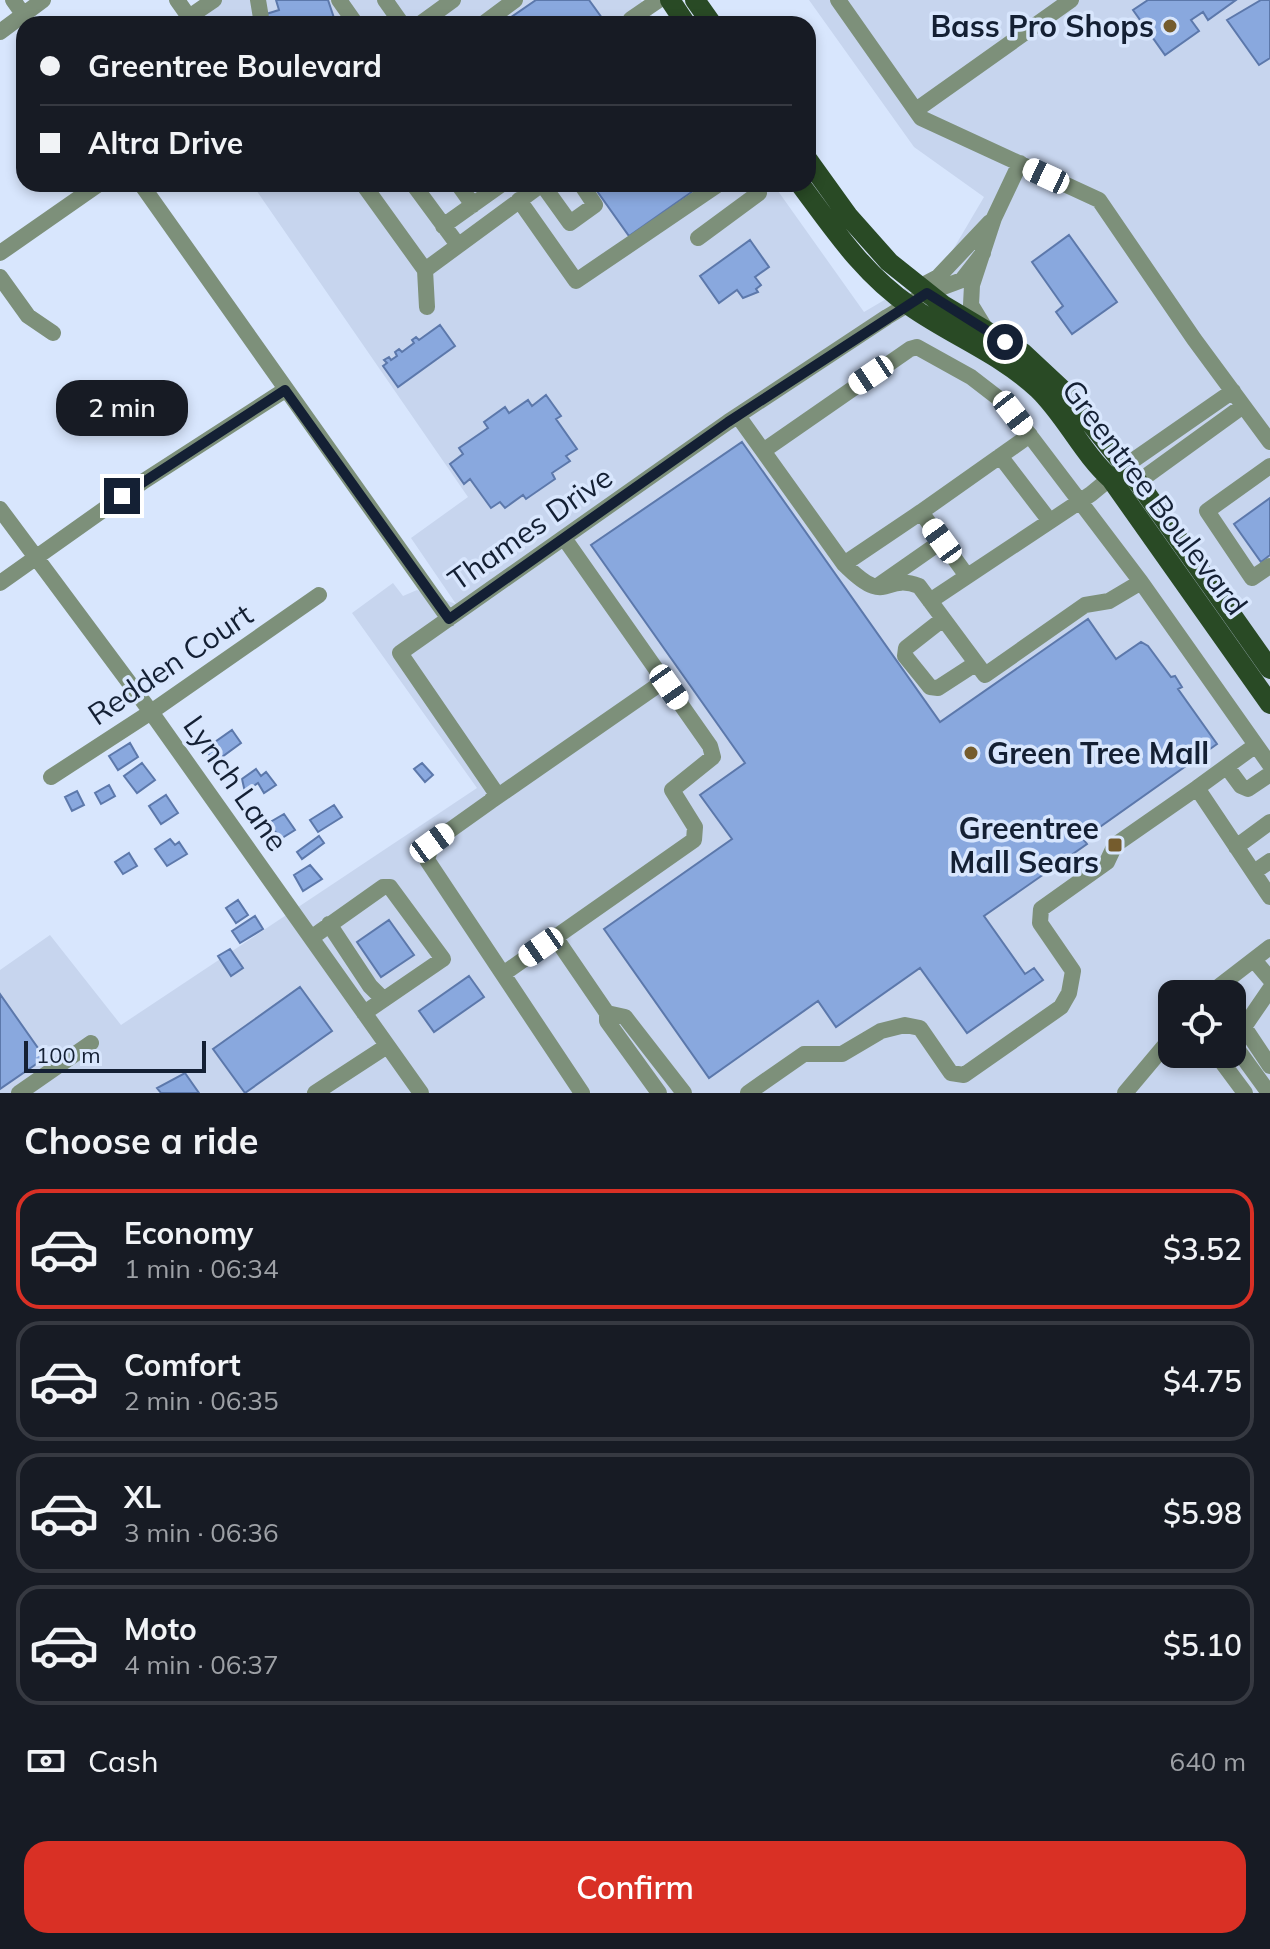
<!DOCTYPE html>
<meta charset="utf-8">
<style>
body{margin:0;font-family:Mulish,sans-serif;background:#242831;color:#f1f3f6;height:100vh;display:flex;flex-direction:column;font-size:30px;white-space:nowrap}
*{box-sizing:border-box;margin:0}
p{font-size:26px;color:#9ea1a6}
.icon{flex:none;width:44px;height:44px;fill:none;stroke:currentColor;stroke-width:2;stroke-linecap:round;stroke-linejoin:round}
.map{position:relative;height:1093px;overflow:hidden}
.sheet{display:flex;flex-direction:column;background:#171b24;flex:1}
.sheet>*{flex:none}
.guide{position:absolute;left:16px;top:16px;width:800px;height:176px;border-radius:24px;box-shadow:0 4px 12px #0003;display:grid;align-content:center;height:176px;padding:0 24px;background:#171b24}
.fabs{position:absolute;left:1158px;top:980px;display:grid;gap:16px}
.fabs a{display:grid;place-items:center;width:88px;height:88px;border-radius:16px;background:#171b24;box-shadow:0 4px 12px #0003;font-size:40px}
.scale{position:absolute;left:24px;bottom:20px;width:182px;box-sizing:border-box;padding-left:8px;border:4px solid #142034;border-top:0;font-size:22px;line-height:28px;white-space:nowrap;color:#142034;-webkit-text-stroke:6px #d8e6fd;paint-order:stroke}
.end{position:absolute;width:36px;height:36px;margin:-18px;border:10px solid #142034;background:#fff;box-shadow:0 0 0 4px #fff}
.from{border-radius:50%}
.bubble{position:absolute;height:56px;border-radius:24px;background:#171b24;box-shadow:0 4px 12px #0003;font-size:26px;font-weight:600;line-height:56px;text-align:center}
.car{position:absolute;width:24px;height:48px;margin:-24px -12px;border-radius:10px;box-shadow:0 0 6px 2px #0007;background:linear-gradient(#fff 24%,#345 0 40%,#fff 0 76%,#345 0 86%,#fff 0)}
.guide b{display:flex;align-items:center;gap:28px;height:76px;font-size:30px}
.guide b+b{border-top:2px solid #363941}
.guide i{width:20px;height:20px;background:#f1f3f6}
ul{padding:0;list-style:none}
li{display:flex;align-items:center;gap:24px;height:120px;margin:0 16px 12px;padding:0 8px;border:4px solid #363941;border-radius:24px}
li div{flex:1}
li b{display:block;font-size:30px}
li em{font-style:normal;font-weight:600}
li.current{border-color:#d93025}
li>.icon{width:72px;height:72px;stroke-width:1.5}
h2{padding:0 24px;font-size:36px;line-height:96px}
.pay{display:flex;align-items:center;gap:20px;height:88px;padding:0 24px;font-size:30px}
.pay p{margin-inline-start:auto}
.cta{display:flex;gap:16px;margin-top:auto;padding:16px 24px}
.cta a{flex:1;height:92px;border-radius:24px;background:#d93025;color:#fff;font-size:32px;font-weight:600;line-height:92px;text-align:center}
.map>svg:first-child{display:block}
.built{fill:#c7d5ee;fill-rule:evenodd}
.building{fill:#89a8de;stroke:#5c78ab;stroke-width:2}
.lines{fill:none;stroke-linecap:round;stroke-linejoin:round}
.minor{stroke:#7d907a;stroke-width:16}
.major{stroke:#294a25;stroke-width:20}
.route{stroke:#142034;stroke-width:10}
.poi-dot{fill:#755c2d;stroke:#d8e6fd;stroke-width:3}
.labels{text-anchor:middle;dominant-baseline:central;stroke-width:7;stroke-linejoin:round;paint-order:stroke}
.poi-label{font-size:30px;font-weight:bold;fill:#142034;stroke:#d8e6fd;text-anchor:end}
.street-label{font-size:30px;fill:#142034;stroke:#d8e6fd}
</style>
<div class="map">
<svg width="1270" height="1093" viewBox="0 0 1270 1093">
<rect width="100%" height="100%" fill="#d8e6fd"/>
<path class="built" d="M207,0H641L658,24H172Z
M809,0H1270V1093H0V970L50,935L121,1025L477,788L352,613L393,583L403,596L417,590L456,604L411,538L468,497L252,184H773L864,312L944,265L984,197L914,147ZM1172,994H1232V1054H1172Z"/>
<path class="building" d="M276,0H328L336,24H266L263,15L279,10Z
M536,0H589L602,18L593,24H510L507,20Z
M1148,0H1236L1208,20L1203,12L1191,20L1199,31L1165,55L1133,10Z
M1261,0H1270V58L1259,65L1227,20Z
M592,184H703L629,236Z
M1069,235L1117,302L1072,334L1056,312L1063,306L1032,262Z
M750,240L769,267L755,277L761,285L756,289L758,292L743,298L737,290L719,303L700,276Z
M440,325L455,346L398,387L383,366L387,363L384,360L389,357L391,360L397,356L395,352L399,349L402,352L414,343L412,340L416,337L419,340Z
M546,395L561,416L556,419L577,449L566,456L570,461L552,473L555,479L526,499L523,495L505,508L500,502L491,508L470,479L464,484L450,464L463,454L459,448L488,428L484,422L505,407L509,413L528,400L532,406Z
M742,442L940,722L1088,619L1116,659L1141,642L1148,646L1171,677L1175,676L1182,687L1178,689L1217,744L1083,839L1087,844L984,916L1025,974L1034,968L1043,980L967,1033L920,968L836,1027L818,1001L709,1078L604,929L732,839L700,795L745,763L591,545Z
M1270,498V555L1261,562L1234,524Z
M232,730L241,743L215,762L205,749Z
M130,743L138,757L118,770L109,756Z
M142,763L155,780L137,793L124,776Z
M422,763L433,775L425,782L414,769Z
M256,769L261,776L266,772L276,785L264,793L258,783L245,792L242,779Z
M109,785L115,796L101,804L95,793Z
M77,791L84,805L72,811L65,797Z
M166,795L178,813L161,824L149,806Z
M334,805L342,817L318,832L310,820Z
M284,814L295,830L282,838L267,824Z
M319,836L324,843L302,859L297,852Z
M170,839L175,845L179,842L187,854L167,866L155,849Z
M129,853L137,866L123,874L115,862Z
M310,865L322,879L303,891L294,875Z
M238,900L248,915L236,923L226,908Z
M255,916L263,929L240,943L232,931Z
M389,920L414,955L381,977L357,942Z
M230,949L243,968L231,976L218,956Z
M469,976L484,997L434,1032L419,1011Z
M300,987L332,1031L245,1093L213,1049Z
M0,994L45,1058L0,1089Z
M185,1073L199,1093H161L157,1088Z"/>
<g class="lines">
<path class="minor" d="M13,0L30,24
M177,0L189,17L214,0
M258,0L262,24
M339,0L356,24
M385,0L402,24
M838,0L921,118L1099,200L1194,339L1270,442
M420,24L453,0
M483,24L515,0
M634,24L631,19L659,0
M0,32L43,0
M916,110L1071,0
M141,184L449,619
M363,184L425,270
M413,184L458,245
M458,184L473,205
M542,184L570,223L595,205L581,184
M519,200L576,281L719,184
M443,226L502,184
M698,238L759,193L753,184
M0,253L99,184
M425,270L542,184
M425,270L427,307
M0,277L28,316L53,333
M919,287L938,277L990,222
M985,328L971,305L972,285L994,218L1020,163
M738,416L844,564C889,609 882,572 919,586L985,675L1085,605L1109,601L1141,582L1256,745L1197,788
M763,451L910,349L917,347L971,377L1006,404L1141,582
M1000,456L1049,520
M1270,466L1207,511L1252,578L1270,566
M1129,481L1138,482L1243,406
M0,509L151,712L421,1093
M844,564L921,512
M967,576L921,512L1030,435
M0,583L144,481L285,390
M879,585L942,541
M930,601L1091,494L1125,466L1233,391
M943,619L906,648L905,656L930,687L938,688L975,664
M1256,745L1270,765
M1227,767L1241,786L1248,789L1270,774
M51,777L151,712L319,595
M491,801L664,681
M1236,847L1270,822
M1254,872L1270,861
M329,924L370,986L383,999
M555,937L607,1013V1021L659,1093
M311,938L383,887H390L443,959L364,1013
M1254,960L1270,979
M503,974L694,840L695,827L672,790L713,757L710,746L564,538
M1270,989L1244,1027L1270,1066
M1209,994L1270,947
M607,1013L625,1017L684,1093
M1232,1042L1269,1093
M1216,1054L1245,1093
M19,1093L91,1043
M315,1093L387,1046
M582,1093L427,860L432,843L491,801L496,793L400,653L728,422L887,317L927,293L962,280L983,253
M748,1093L804,1054H842L881,1031L905,1025L920,1028L951,1073L964,1075L1061,1007L1069,993L1073,971L1040,923L1041,909L1107,862L1115,845L1197,788L1270,897
M1125,1093L1172,1037"/>
<path class="major" d="M670,0L686,24
M695,0L712,24
M808,160L849,217L889,262L943,305L1023,353L1068,395L1138,482L1270,669
M800,184C833,228 863,274 910,306C951,335 1001,354 1038,389C1066,416 1082,453 1111,479L1270,704"/>
</g>
<g class="lines">
<path class="route" d="M122,496L285,390L449,619L728,422L927,293L1005,342"/>
</g>
<g class="poi-dot">
<circle cx="1170" cy="26" r="8"/>
<circle cx="971" cy="753" r="8"/>
<rect x="1107" y="837" width="16" height="16" rx="4"/>
</g>
<g class="labels">
<g class="poi-label">
<text x="1154" y="26">Bass Pro Shops</text>
<text x="987" y="753" text-anchor="start">Green Tree Mall</text>
<text x="1099" y="828">Greentree<tspan x="1099" dy="34">Mall Sears</tspan></text>
</g>
<g class="street-label">
<text transform="translate(1155 497) rotate(53)">Greentree Boulevard</text>
<text transform="translate(530 528) rotate(-35)">Thames Drive</text>
<text transform="translate(170 664) rotate(-34)">Redden Court</text>
<text transform="translate(236 783) rotate(55)">Lynch Lane</text>
</g>
</g>
</svg>
<div class="fabs">
<a><svg class="icon" aria-label="locate" viewBox="0 0 24 24"><circle cx="12" cy="12" r="6"/><path d="M12 2v4M12 18v4M2 12h4M18 12h4"/></svg></a>
</div>
<div class="scale">100 m</div>
<i class="end from" style="left:1005px;top:342px"></i>
<i class="end" style="left:122px;top:496px"></i>
<div class="bubble" style="left:56px;top:380px;width:132px">2 min</div>
<i class="car" style="left:1046px;top:176px;rotate:295deg"></i>
<i class="car" style="left:871px;top:375px;rotate:236deg"></i>
<i class="car" style="left:1013px;top:413px;rotate:142deg"></i>
<i class="car" style="left:942px;top:541px;rotate:324deg"></i>
<i class="car" style="left:669px;top:687px;rotate:145deg"></i>
<i class="car" style="left:432px;top:843px;rotate:54deg"></i>
<i class="car" style="left:541px;top:947px;rotate:235deg"></i>
<div class="guide">
<b><i class="from"></i>Greentree Boulevard</b>
<b><i></i>Altra Drive</b>
</div>
</div>
<section class="sheet">
<h2>Choose a ride</h2>
<ul>
<li class="current"><svg class="icon" aria-label="car" viewBox="0 0 24 24"><path d="M5 17H2v-5l4-1 3-4h7l3 4 3 1v5h-3M9 17h6M6 11h13"/><circle cx="7" cy="17" r="2"/><circle cx="17" cy="17" r="2"/></svg><div><b>Economy</b><p>1 min · 06:34</p></div><em>$3.52</em></li>
<li><svg class="icon" aria-label="car" viewBox="0 0 24 24"><path d="M5 17H2v-5l4-1 3-4h7l3 4 3 1v5h-3M9 17h6M6 11h13"/><circle cx="7" cy="17" r="2"/><circle cx="17" cy="17" r="2"/></svg><div><b>Comfort</b><p>2 min · 06:35</p></div><em>$4.75</em></li>
<li><svg class="icon" aria-label="car" viewBox="0 0 24 24"><path d="M5 17H2v-5l4-1 3-4h7l3 4 3 1v5h-3M9 17h6M6 11h13"/><circle cx="7" cy="17" r="2"/><circle cx="17" cy="17" r="2"/></svg><div><b>XL</b><p>3 min · 06:36</p></div><em>$5.98</em></li>
<li><svg class="icon" aria-label="car" viewBox="0 0 24 24"><path d="M5 17H2v-5l4-1 3-4h7l3 4 3 1v5h-3M9 17h6M6 11h13"/><circle cx="7" cy="17" r="2"/><circle cx="17" cy="17" r="2"/></svg><div><b>Moto</b><p>4 min · 06:37</p></div><em>$5.10</em></li>
</ul>
<div class="pay"><svg class="icon" aria-label="cash" viewBox="0 0 24 24"><path d="M3 7h18v10H3z"/><circle cx="12" cy="12" r="2"/></svg>Cash<p>640 m</p></div>
<div class="cta"><a>Confirm</a></div>
</section>
